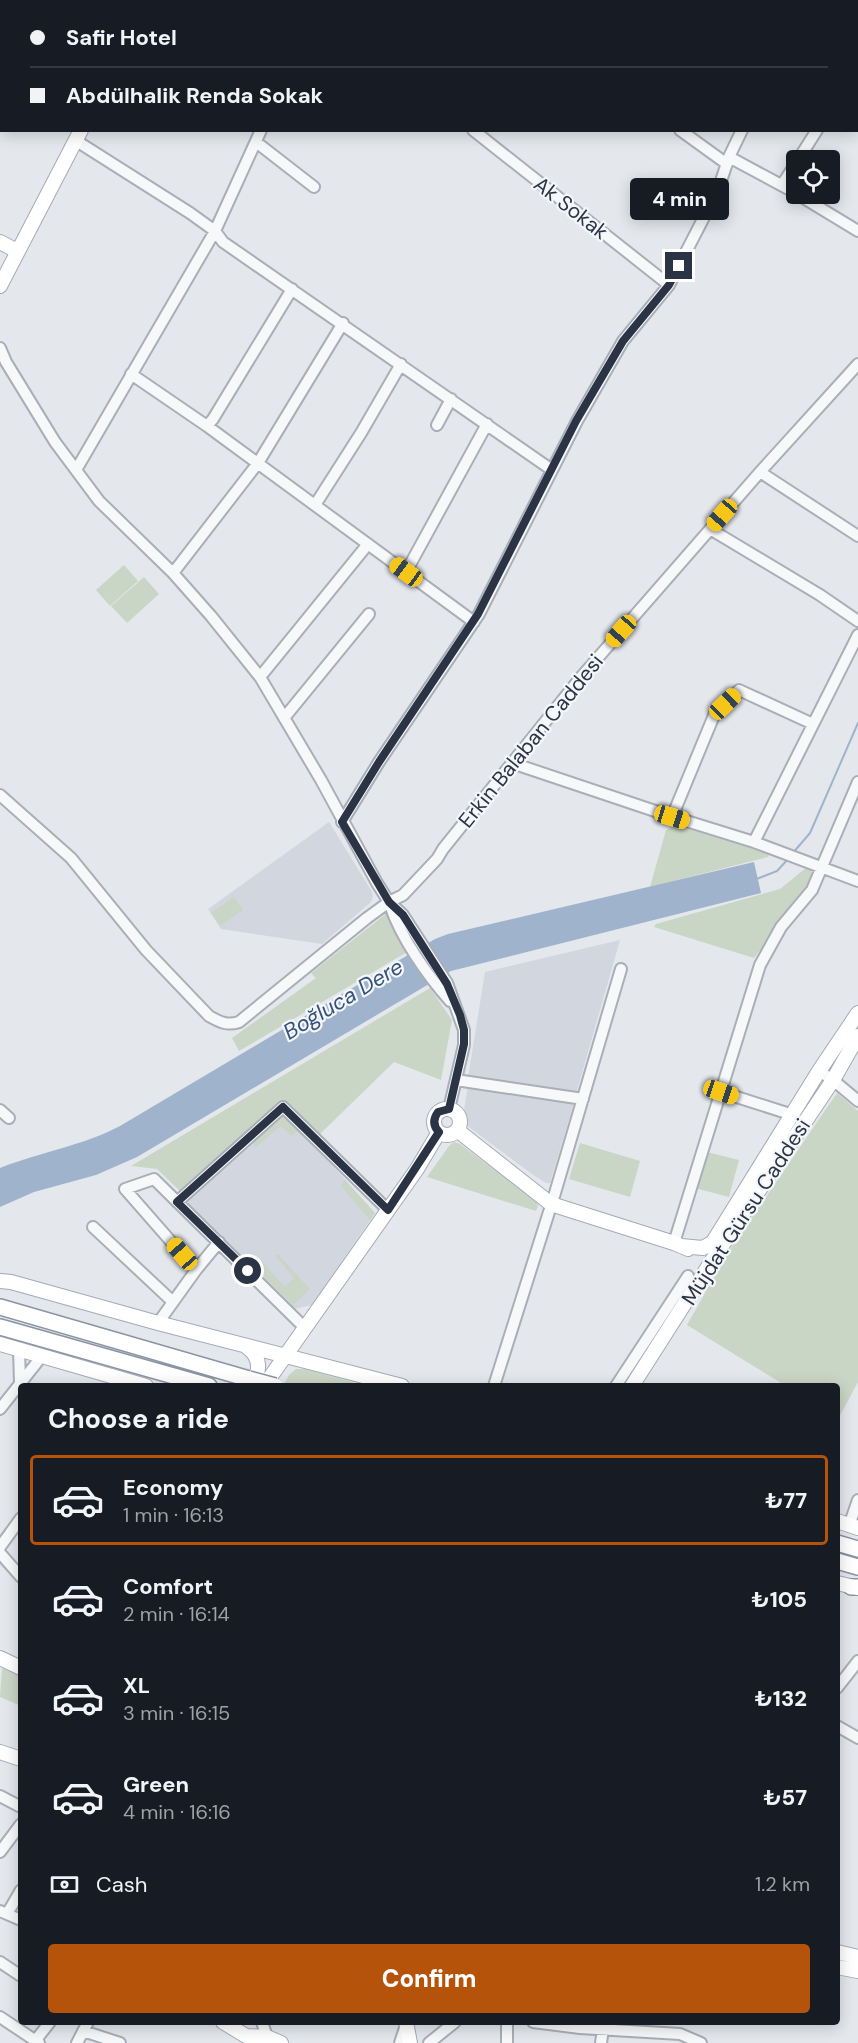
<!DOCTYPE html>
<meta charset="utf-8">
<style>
body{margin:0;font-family:"DM Sans",sans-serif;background:#242831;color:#f1f3f6;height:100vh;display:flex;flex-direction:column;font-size:22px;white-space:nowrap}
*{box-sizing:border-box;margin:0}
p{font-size:20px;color:#9ea1a6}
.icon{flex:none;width:33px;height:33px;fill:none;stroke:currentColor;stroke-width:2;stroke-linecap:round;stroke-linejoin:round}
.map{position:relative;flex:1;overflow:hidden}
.panel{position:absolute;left:18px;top:1383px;width:822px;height:642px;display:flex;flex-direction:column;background:#171b24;border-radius:6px;box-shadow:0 3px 15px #0003}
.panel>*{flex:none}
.banner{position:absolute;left:0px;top:0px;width:858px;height:132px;box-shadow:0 3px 15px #0003;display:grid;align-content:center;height:132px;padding:0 30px;background:#171b24}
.buttons{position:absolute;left:786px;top:150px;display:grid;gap:12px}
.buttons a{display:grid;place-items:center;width:54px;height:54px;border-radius:6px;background:#171b24;box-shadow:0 3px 15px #0003;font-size:30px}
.end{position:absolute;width:27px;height:27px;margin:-14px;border:8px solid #2b3445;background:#fff;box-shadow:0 0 0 3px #fff}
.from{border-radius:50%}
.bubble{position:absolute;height:42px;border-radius:6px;background:#171b24;box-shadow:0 3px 15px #0003;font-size:20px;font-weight:800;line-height:42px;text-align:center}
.car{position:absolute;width:18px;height:36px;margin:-18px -9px;border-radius:8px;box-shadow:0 0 4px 2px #0007;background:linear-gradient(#f5c518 24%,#345 0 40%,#f5c518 0 76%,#345 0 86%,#f5c518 0)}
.banner b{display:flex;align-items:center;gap:21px;height:57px;font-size:22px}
.banner b+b{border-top:2px solid #363941}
.banner i{width:15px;height:15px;background:#f1f3f6}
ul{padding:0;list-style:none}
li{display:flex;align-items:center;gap:18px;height:90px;margin:0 12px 9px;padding:0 18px;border:3px solid transparent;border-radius:6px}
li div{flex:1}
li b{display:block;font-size:22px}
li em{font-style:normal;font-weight:800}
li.active{border-color:#b45309}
li>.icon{width:54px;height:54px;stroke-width:1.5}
h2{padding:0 30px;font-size:27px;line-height:72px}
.pay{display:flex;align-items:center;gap:15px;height:66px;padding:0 30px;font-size:22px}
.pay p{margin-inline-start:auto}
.cta{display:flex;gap:12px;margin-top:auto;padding:12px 30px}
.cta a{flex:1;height:69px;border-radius:6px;background:#b45309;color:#fff;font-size:24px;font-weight:800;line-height:69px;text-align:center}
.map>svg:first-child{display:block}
.built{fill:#d2d6de}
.green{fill:#c9d6c5}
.water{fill:#9fb4cc}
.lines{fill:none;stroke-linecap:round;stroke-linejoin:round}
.stream{stroke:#9fb4cc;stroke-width:2}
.minor-casing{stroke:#a9aeb7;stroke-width:14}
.major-casing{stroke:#a3abb8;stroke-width:16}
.highway-casing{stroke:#8b94a3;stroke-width:18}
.minor{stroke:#f7f8fa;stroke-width:10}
.major{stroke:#fff;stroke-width:14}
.highway{stroke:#fff;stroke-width:15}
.highway-bridge-casing{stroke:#8b94a3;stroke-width:18;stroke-linecap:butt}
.highway-bridge{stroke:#fff;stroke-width:15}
.route{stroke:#2b3445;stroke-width:8}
.labels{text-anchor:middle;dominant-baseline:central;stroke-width:4.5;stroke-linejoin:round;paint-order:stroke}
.street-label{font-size:21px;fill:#2b3445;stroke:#f4f6f9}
.water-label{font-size:22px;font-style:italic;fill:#34527a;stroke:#f4f6f9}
</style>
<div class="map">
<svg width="858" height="2043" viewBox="0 0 858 2043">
<rect width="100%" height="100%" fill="#e4e7ec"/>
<path class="built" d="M329,822L371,890L373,896L371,902L322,944L221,929L208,909Z
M620,940L576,1094L468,1078L485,972Z
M468,1086L572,1102L573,1106L550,1183H546L532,1174L466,1125L463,1116Z
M284,1111L375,1213L312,1305L294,1309L183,1202Z"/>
<path class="green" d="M124,565L138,581L110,606L96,590Z
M144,577L159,594L127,623L111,606Z
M675,825L769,854L768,857L650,887L666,830Z
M807,867L812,868L811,885L754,958L654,927L656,924L780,889Z
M234,897L243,910L220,926L211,913Z
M387,913L407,952L239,1051L232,1038L316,978L311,973Z
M430,988L452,1020L441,1080L394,1062L319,1135L283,1100L181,1192L157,1169L131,1166Z
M837,1093L858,1111V1382L837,1421V1386H786L687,1325L727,1254Z
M284,1112L300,1129L292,1136L281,1126L256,1147L251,1141Z
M454,1142L460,1144L536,1201L538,1206L536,1211L427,1177L449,1146Z
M580,1143L640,1161L630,1197L569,1179Z
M707,1152L739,1160L729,1197L695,1188Z
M345,1180L375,1213L370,1220L341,1186Z
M278,1254L310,1289L293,1305L250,1263L262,1261L285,1287L294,1278L275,1255Z
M296,1369H305L366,1386H283L289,1375Z
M2,1668L21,1674V1706L0,1697Z"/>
<path class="water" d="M754,862L761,893L451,971L137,1157L96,1175L34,1192L0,1207V1168C40,1152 82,1146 120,1126L435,939L448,934Z"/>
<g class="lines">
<path class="stream" d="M792,854L810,833L858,723
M754,880L777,871L789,858"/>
<g class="minor-casing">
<path id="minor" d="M323,0L325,2
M502,0L504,2
M59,2L60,0
M789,2L790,0
M856,69L858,67
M0,77L2,75
M473,130L669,285
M680,130L727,164
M75,140L190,213L215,231L223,242L552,470
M256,142L314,187
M729,157L796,193
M798,160L817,130
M782,185L796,163
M797,194L858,231
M0,348L6,362L55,442L99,501L173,573L211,616L260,677L321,780L377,883L389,902L403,915L447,983L464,1030V1045L449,1109
M131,374L207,426L474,622
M437,425L451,399
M207,426L213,419L292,289
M76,470L215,231L261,130
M760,472L858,536
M315,505L361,433L401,364
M710,529L820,595L858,621
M406,572L487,424
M173,573L258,463L343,323
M260,677L368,544
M284,718L369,614
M512,763L667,815L754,842L858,881
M0,795L71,858L146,950L209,1016C220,1022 227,1026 239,1022L367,918L389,902L403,895L437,859L443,849L582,676L760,472L858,364
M672,817L715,713L739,690L813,724
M342,822L379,762L479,614L577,421L623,341L669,285L718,190L729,157L742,130
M754,842L858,635
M390,905C401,938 427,975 450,1001
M819,1071L833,1080L858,1101
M456,1080L583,1099
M721,1092L793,1115
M0,1110L9,1118
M177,1202L283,1107L388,1210
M93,1227L173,1302
M674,1243L760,965L781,927L812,890L858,782
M196,1270L125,1189L154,1179L305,1328
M158,1323L196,1270L219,1242
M19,1350L20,1382
M494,1386L555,1193L621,969
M616,1386L688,1276
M0,1409L42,1356
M849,1526L858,1500
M0,1547L21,1518
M0,1553L21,1577
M837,1688L858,1661
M837,1726L858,1738
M0,1796L21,1807
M0,1852L21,1824
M0,1911L21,1920
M7,1914L21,1890
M0,1962L21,1976
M0,2017L39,2043
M262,2022L267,2037L265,2042
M533,2022L580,2028
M580,2022V2028L680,2034L701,2043
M83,2031L120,2043
M35,2041L50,2022
M77,2043L88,2022
M400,2043L406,2025
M429,2043L455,2022
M507,2043V2022
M601,2043L603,2029"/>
</g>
<g class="major-casing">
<path id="major" d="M147,2V0
M0,242L17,251
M0,286L81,130
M434 1122a13 13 0 1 1 26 0a13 13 0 1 1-26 0Z
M457,1130L551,1204L674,1243L688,1249
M681,1246L703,1248L713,1242L819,1071L858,1013
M0,1281L11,1282L158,1323L402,1386
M0,1344L146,1386
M247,1347C262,1358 259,1370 254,1386
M264,1386L417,1169L439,1132
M632,1386L713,1259L833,1080L858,1036
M837,1521L858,1528
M837,1583L858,1588
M0,1658L21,1668
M0,1752L21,1759
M837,1952L858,1957
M837,1967L858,1971
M223,2022L246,2036L267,2037L281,2043
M406,2022L410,2043"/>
</g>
<g class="highway-casing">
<path id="highway" d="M10,2L11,0
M0,13L2,11
M0,29L2,27
M0,1307L249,1379
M0,1327L209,1386
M837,1543L858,1549
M837,1561L858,1567
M851,1587H858"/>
</g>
<use href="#minor" class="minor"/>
<use href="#major" class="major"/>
<use href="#highway" class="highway"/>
<g class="highway-bridge-casing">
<path id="highway-bridge" d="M249,1379L275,1386"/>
</g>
<use href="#highway-bridge" class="highway-bridge"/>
</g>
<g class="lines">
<path class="route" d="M248,1271L177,1202L283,1107L388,1210L439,1132C433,1126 433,1119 438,1112L449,1109L464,1044V1030L460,1015L447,984L403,915L389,902L342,822L379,762L478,614L576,421L623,341L669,285L679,266"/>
</g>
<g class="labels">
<g class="street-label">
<text transform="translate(571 208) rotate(38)">Ak Sokak</text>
<text transform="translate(531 741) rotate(-51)">Erkin Balaban Caddesi</text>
<text transform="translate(746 1212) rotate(-57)">Müjdat Gürsu Caddesi</text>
</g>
<g class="water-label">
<text transform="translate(343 999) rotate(-31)">Boğluca Dere</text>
</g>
</g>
</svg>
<div class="buttons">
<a><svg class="icon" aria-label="locate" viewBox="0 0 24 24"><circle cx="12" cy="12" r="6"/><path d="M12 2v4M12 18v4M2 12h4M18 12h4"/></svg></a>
</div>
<i class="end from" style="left:248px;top:1271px"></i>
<i class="end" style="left:679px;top:266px"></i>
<div class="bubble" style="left:630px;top:178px;width:99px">4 min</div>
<i class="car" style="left:722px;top:515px;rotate:221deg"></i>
<i class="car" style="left:406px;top:572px;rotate:306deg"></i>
<i class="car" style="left:621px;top:631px;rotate:221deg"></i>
<i class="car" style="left:725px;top:704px;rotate:46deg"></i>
<i class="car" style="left:672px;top:817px;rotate:107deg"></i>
<i class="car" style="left:721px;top:1092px;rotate:109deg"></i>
<i class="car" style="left:182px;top:1254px;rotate:319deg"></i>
<div class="banner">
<b><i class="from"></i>Safir Hotel</b>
<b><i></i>Abdülhalik Renda Sokak</b>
</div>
<section class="panel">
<h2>Choose a ride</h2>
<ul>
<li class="active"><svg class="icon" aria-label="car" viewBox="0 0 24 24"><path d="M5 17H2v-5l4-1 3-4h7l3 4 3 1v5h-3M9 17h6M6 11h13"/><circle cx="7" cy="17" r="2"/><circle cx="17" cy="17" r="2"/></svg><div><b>Economy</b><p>1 min · 16:13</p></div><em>₺77</em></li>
<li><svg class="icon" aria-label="car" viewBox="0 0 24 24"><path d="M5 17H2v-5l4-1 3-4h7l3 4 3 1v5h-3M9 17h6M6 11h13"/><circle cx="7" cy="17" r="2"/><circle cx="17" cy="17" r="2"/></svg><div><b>Comfort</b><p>2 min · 16:14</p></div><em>₺105</em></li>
<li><svg class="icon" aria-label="car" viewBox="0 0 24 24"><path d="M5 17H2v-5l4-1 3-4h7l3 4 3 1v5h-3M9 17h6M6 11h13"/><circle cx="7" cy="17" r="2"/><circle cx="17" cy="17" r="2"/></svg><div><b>XL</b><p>3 min · 16:15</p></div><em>₺132</em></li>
<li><svg class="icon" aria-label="car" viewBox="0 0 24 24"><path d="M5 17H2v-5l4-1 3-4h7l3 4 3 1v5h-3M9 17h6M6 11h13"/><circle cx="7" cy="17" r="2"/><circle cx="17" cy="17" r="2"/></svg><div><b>Green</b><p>4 min · 16:16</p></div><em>₺57</em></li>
</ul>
<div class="pay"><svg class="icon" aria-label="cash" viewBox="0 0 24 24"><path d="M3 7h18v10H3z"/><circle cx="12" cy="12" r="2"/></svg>Cash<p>1.2 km</p></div>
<div class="cta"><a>Confirm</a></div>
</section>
</div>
